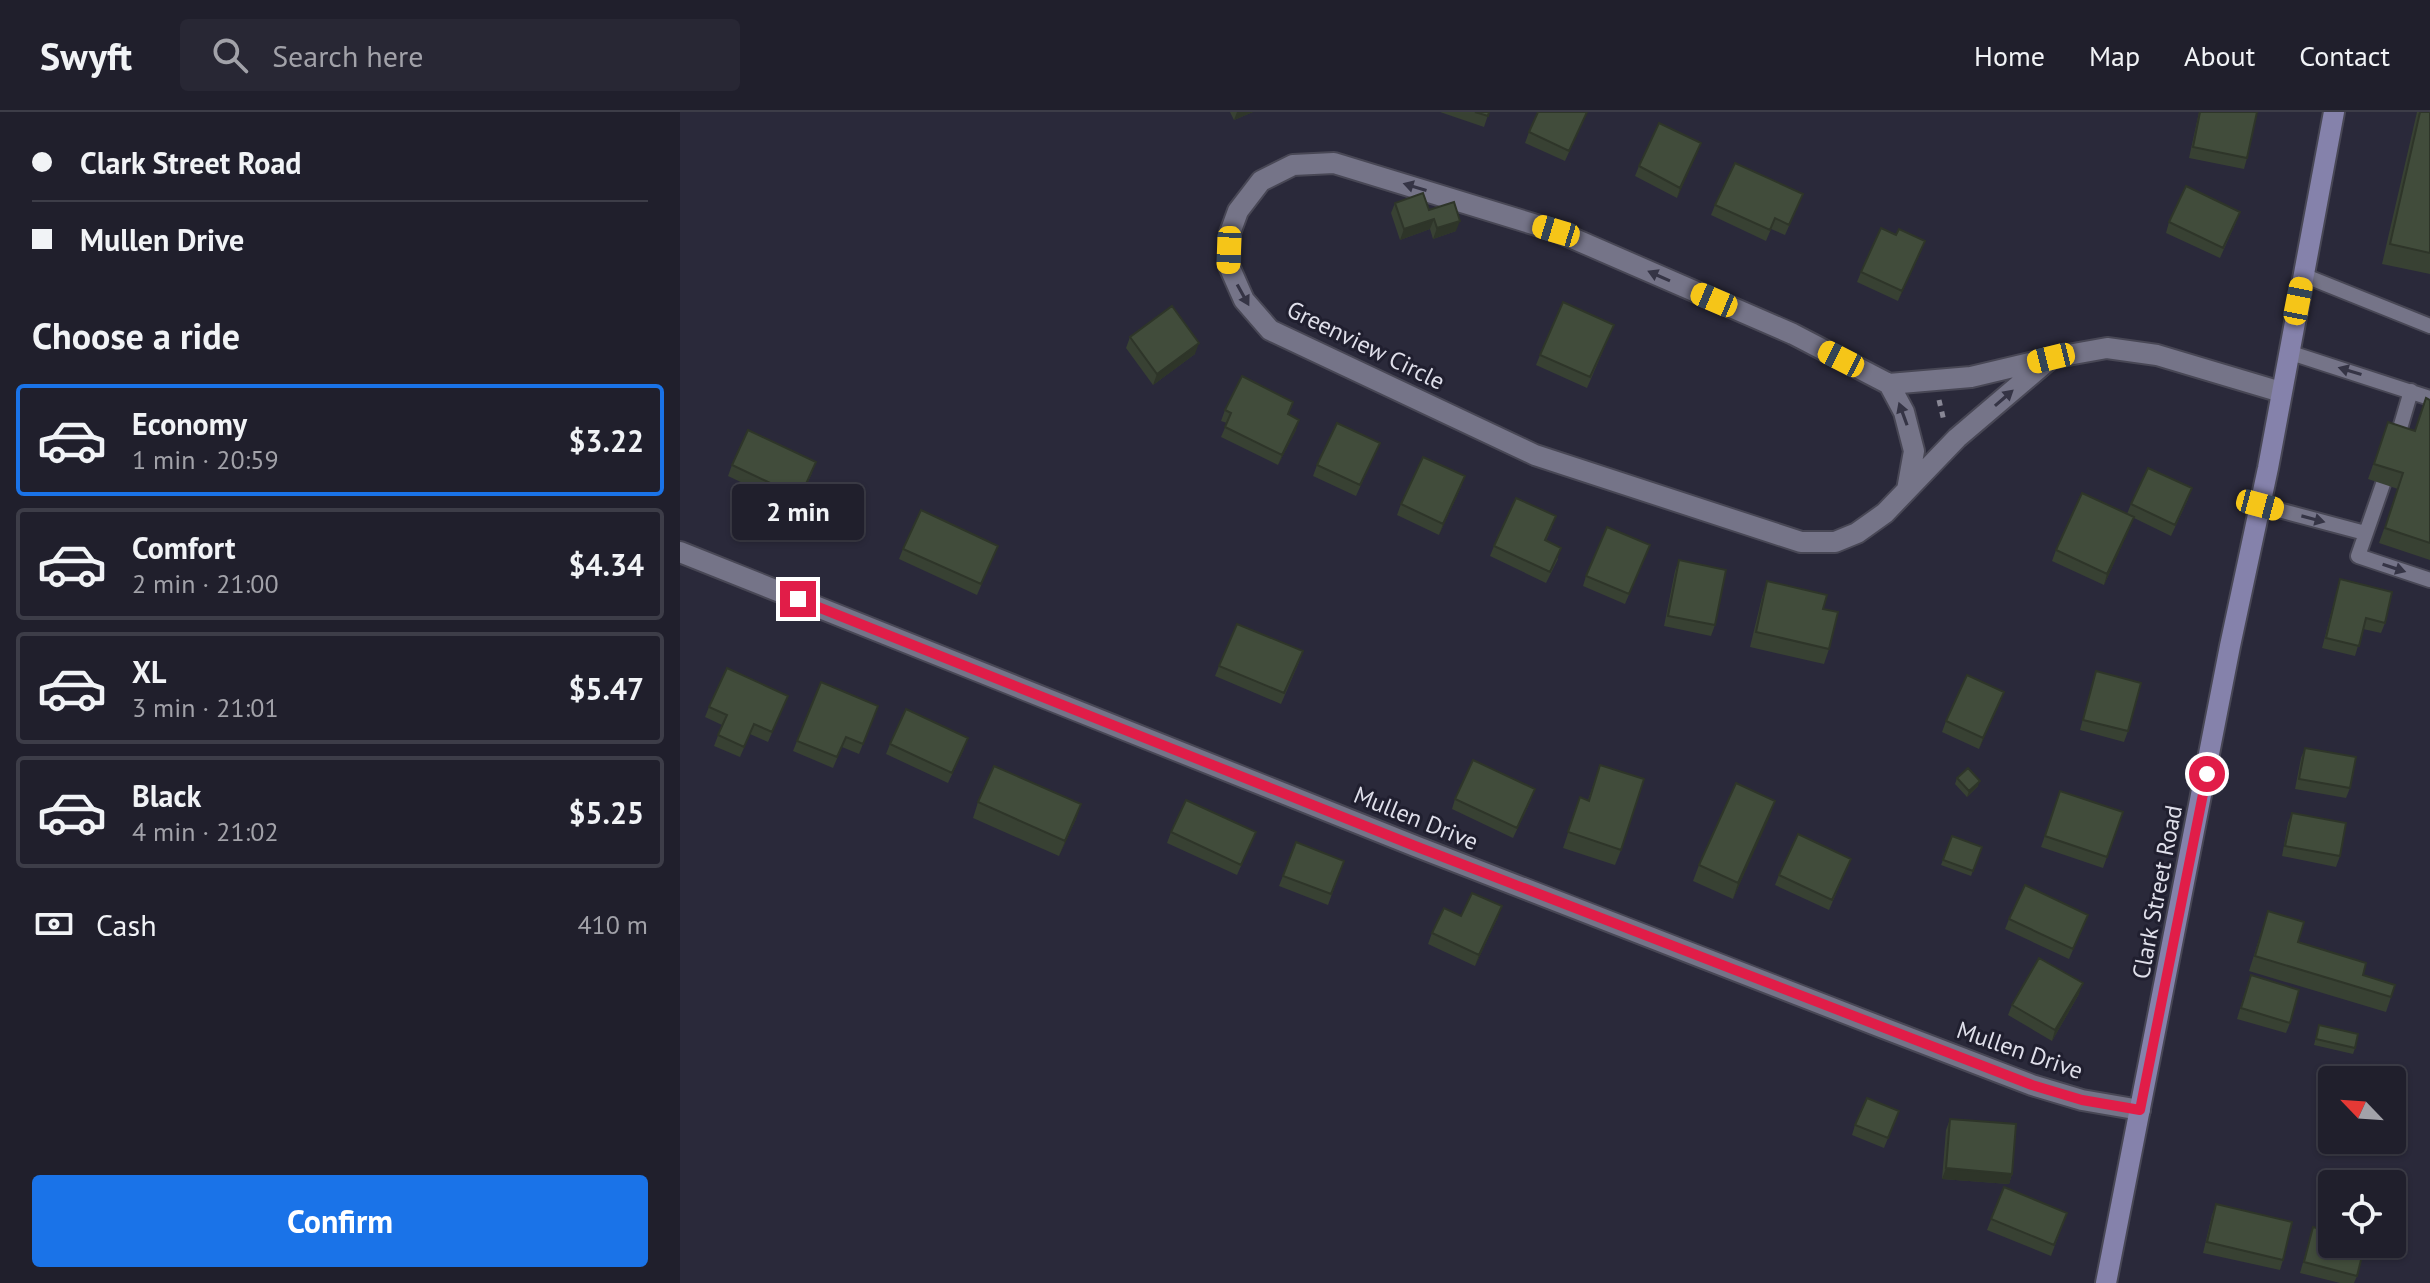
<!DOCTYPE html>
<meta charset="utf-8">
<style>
body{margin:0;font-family:"PT Sans",sans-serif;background:#282734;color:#f1f3f6;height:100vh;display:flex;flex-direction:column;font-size:30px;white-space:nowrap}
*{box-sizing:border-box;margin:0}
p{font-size:26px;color:#a2a2a9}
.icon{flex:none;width:44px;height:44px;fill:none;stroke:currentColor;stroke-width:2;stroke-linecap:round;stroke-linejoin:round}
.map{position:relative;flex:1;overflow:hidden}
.details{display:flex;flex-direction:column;background:#201f2c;width:680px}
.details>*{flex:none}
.guide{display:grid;align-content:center;height:176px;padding:0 32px;background:#201f2c}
.needle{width:52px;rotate:295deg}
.tools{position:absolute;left:1638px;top:954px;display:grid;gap:16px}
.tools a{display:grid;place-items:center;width:88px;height:88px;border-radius:8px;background:#201f2c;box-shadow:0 2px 6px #0004,0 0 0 2px #3d3d48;font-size:40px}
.end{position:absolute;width:36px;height:36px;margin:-18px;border:10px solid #e11d48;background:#fff;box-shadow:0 0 0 4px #fff}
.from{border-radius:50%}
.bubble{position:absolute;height:56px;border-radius:8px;background:#201f2c;box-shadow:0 2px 6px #0004,0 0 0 2px #3d3d48;font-size:26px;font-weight:800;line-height:56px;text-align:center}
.car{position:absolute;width:24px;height:48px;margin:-24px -12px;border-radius:10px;box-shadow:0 0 6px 2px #0007;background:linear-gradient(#f5c518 24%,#345 0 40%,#f5c518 0 76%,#345 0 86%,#f5c518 0)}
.guide b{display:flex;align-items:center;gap:28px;height:76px;font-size:30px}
.guide b+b{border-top:2px solid #3d3d48}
.guide i{width:20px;height:20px;background:#f1f3f6}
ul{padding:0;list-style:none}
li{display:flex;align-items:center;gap:24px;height:112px;margin:0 16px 12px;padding:0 16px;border:4px solid #3d3d48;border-radius:8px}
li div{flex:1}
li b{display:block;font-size:30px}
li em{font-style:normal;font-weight:800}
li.selected{border-color:#1a73e8}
li>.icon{width:72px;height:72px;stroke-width:1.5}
h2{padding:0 32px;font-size:36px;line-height:96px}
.pay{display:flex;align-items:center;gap:20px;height:88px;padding:0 32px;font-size:30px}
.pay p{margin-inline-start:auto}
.button{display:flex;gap:16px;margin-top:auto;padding:16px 32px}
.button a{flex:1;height:92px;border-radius:8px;background:#1a73e8;color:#fff;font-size:32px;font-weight:800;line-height:92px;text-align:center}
header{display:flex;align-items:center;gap:48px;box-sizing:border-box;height:112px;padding:0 40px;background:#201f2c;border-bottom:2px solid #3d3d48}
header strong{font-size:38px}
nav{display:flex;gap:44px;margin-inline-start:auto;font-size:28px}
.search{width:560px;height:72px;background:#282734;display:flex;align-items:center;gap:20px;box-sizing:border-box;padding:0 28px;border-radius:8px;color:#a2a2a9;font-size:30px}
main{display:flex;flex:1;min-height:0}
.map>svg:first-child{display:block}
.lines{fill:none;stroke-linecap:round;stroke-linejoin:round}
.lane-casing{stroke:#484755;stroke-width:18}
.street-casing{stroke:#484755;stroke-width:24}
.secondary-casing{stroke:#484755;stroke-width:24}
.path{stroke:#888795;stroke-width:5;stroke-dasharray:6 6;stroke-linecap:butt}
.lane{stroke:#757488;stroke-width:14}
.street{stroke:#757488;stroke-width:20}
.secondary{stroke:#8582ab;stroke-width:20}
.wall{fill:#384133}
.shaded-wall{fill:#2e3529}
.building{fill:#414c3b;stroke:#2e3529;stroke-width:2}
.oneway{fill:#353445}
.route{stroke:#e11d48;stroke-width:10}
.labels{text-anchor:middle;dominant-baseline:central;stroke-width:6;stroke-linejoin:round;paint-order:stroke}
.street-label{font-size:24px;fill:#dfdfea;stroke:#201f2f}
</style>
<header>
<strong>Swyft</strong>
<div class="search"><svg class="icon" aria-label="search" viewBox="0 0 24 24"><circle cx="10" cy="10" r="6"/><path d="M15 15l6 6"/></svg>Search here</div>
<nav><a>Home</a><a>Map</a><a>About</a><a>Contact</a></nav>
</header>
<main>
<section class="details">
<div class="guide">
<b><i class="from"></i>Clark Street Road</b>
<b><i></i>Mullen Drive</b>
</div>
<h2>Choose a ride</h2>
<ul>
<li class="selected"><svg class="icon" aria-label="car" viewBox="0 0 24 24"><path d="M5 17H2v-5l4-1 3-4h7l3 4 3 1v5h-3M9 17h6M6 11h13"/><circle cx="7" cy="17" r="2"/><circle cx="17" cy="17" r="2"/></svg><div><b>Economy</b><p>1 min · 20:59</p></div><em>$3.22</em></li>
<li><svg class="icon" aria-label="car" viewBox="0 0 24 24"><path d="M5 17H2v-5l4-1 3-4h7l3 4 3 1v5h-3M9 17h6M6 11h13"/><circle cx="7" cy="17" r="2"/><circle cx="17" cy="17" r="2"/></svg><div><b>Comfort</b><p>2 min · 21:00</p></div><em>$4.34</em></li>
<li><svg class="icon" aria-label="car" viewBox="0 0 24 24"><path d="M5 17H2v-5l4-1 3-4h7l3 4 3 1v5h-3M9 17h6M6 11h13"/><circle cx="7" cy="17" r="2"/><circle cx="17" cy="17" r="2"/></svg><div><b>XL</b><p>3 min · 21:01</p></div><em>$5.47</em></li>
<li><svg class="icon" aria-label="car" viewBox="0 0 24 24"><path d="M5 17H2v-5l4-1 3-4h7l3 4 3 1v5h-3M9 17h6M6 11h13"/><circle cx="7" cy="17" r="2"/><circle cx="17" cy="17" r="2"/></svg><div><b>Black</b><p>4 min · 21:02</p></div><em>$5.25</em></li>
</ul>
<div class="pay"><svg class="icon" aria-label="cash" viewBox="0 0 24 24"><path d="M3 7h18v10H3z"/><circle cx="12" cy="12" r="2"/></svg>Cash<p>410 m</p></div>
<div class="button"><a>Confirm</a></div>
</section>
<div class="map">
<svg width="1750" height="1171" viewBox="0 0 1750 1171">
<rect width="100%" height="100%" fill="#2a293a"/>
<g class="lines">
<g class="lane-casing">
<path id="lane" d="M1623,163L1750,214
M1608,240L1750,286
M1716,330L1731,279
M1703,372L1678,444L1750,468
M1580,393L1685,421"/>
</g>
<g class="street-casing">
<path id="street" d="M1209,272L1291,265L1371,246L1427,236L1477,243L1601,280
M1227,378L1234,339L1224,300L1209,272L1113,222L876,119L654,51L613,53L581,69L558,99L550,121L549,154L564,188L590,218L855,343L1121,430H1155L1177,421L1205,401L1277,326L1371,246
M0,440L735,734L1206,917L1352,973L1402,988L1460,998"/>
</g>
<g class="secondary-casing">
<path id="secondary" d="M1426,1171L1550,534L1588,356L1654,0"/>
</g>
<path class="path" d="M1259,288L1264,309"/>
<use href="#lane" class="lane"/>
<use href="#street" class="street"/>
<use href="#secondary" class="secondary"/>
</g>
<path class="wall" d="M550,0H573L554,8Z
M760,0H809L804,15Z
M907,0L885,49L845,31L849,20Z
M1519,0H1577L1567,46L1564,57L1509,46Z
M1737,0H1750V162L1702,152Z
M1021,31L997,86L955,64L959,54Z
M1123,82L1105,123L1091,117L1086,129L1031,103L1035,93Z
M715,91L749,98L776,119L753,127L750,117L720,128L711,101Z
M1489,110H1556L1540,146L1486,121Z
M1216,123L1245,129L1218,189L1177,170L1181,160Z
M934,213L907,276L856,253L860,243Z
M450,225L515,242L473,273L446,236Z
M1750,288V448L1699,431L1718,377L1688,367L1708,310L1734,319Z
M545,298L609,302L616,318L598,353L541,325L547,311L541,309Z
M700,331L676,384L633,364L637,353Z
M52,353L132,361L116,396L48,364Z
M781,375L759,423L717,403L721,392Z
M1508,387L1491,424L1454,406L1424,473L1372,449L1376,438L1447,402L1451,392Z
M872,415L866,429L878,447L866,471L810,444L814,434Z
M970,433L945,492L903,474L906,464Z
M318,434L297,483L219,447L223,437Z
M999,448L1035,513L1031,524L984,514L995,459Z
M1660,467L1705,511L1701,521L1683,517L1675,544L1642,536Z
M1087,469L1143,497L1149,537L1144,552L1070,535L1082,485Z
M619,550L601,592L535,564L539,554Z
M1416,559L1448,619L1444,630L1400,618Z
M1324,580L1299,637L1262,620L1266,609Z
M108,584L88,630L70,622L60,645L34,634L42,613L25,605L29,595Z
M198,594L179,642L162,635L153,656L113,639L117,629Z
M210,632L284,637L268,671L206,642Z
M1625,636L1670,676L1666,686L1615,677L1621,646Z
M920,653L941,738L935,753L883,736L900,685L908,688Z
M1277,666L1298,674L1287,685L1275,672Z
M1380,679L1427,745L1423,756L1361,735Z
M775,687L851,688L833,726L772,697Z
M1095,689L1053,787L1013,769L1019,753Z
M298,690L396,707L379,744L293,706Z
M1612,701L1660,744L1656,755L1602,744L1608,711Z
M491,720H576L557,763L487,731Z
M1272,724L1302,735L1291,764L1261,753Z
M616,730L664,749L648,793L599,774Z
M1171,747L1149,798L1095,773L1099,763Z
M1588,799L1618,830L1683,863L1711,885L1706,900L1569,859Z
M1408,803L1389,847L1325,817L1329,807Z
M781,804L818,805L795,854L748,832L752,821Z
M1567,874L1610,911L1606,921L1557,907Z
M1399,882L1372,929L1328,903L1332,893Z
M1639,913L1675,936L1673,942L1634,933Z
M1219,999L1204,1036L1172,1023L1175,1013Z
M1270,1007L1332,1062L1329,1072L1262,1067L1266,1018Z
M1324,1075L1387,1101L1371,1144L1307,1118Z
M1536,1092L1603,1148L1600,1158L1523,1141L1532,1103Z
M1633,1115L1677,1164L1674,1171H1660L1620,1161Z"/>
<path class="shaded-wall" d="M557,0H573L554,8Z
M1021,31L1017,42L997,86L1000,76Z
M754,107L750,117L720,128L724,117Z
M780,109L776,119L753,127L757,116Z
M1245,129L1241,140L1218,189L1222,179Z
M519,231L515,242L473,273L477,262Z
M619,308L616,318L598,353L602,343Z
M785,364L781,375L759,423L763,412Z
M1454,405L1450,416L1424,473L1427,462Z
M1324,580L1320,591L1299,637L1303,626Z
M1300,669L1298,674L1287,685L1289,679Z
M1095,689L1090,704L1053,787L1058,771Z
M401,692L396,707L379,744L385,729Z
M822,794L818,805L795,854L799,843Z
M1403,871L1399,882L1372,929L1375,918Z
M1266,1056L1332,1062L1329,1072L1262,1067Z"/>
<path class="building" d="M795,0H809L808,4Z
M858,0H907L889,39L849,20Z
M1520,0H1577L1567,46L1513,35Z
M1740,0H1750V141L1710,132Z
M979,11L1021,31L1000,76L959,54Z
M1055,51L1123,82L1109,113L1095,106L1090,118L1035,93Z
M1506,74L1560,100L1543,136L1489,110Z
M743,81L749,98L774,90L780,109L757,116L754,107L724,117L715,91Z
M1201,116L1216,123L1219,117L1245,129L1222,179L1181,160Z
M883,190L934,213L910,265L860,243Z
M492,194L519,231L477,262L450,225Z
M562,264L613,290L608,302L619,308L602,343L545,315L551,301L545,298Z
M1746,286L1750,288V431L1705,416L1723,361L1694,352L1708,310L1735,319Z
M657,311L700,331L680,373L637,353Z
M68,318L136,350L120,385L52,353Z
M743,345L785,364L763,412L721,392Z
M1468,356L1512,376L1495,413L1451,392Z
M1402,381L1454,405L1427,462L1376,438Z
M836,386L876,404L865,428L881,436L870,460L814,434Z
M241,398L318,434L301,472L223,437Z
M927,415L970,433L949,482L906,464Z
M999,448L1046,458L1035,513L988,504Z
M1660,467L1712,480L1705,511L1686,506L1679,534L1646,526Z
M1087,469L1147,483L1143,497L1158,500L1149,537L1076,520Z
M557,512L623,539L604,581L539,554Z
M47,556L108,584L92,620L74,612L64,635L38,623L47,603L29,595Z
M1416,559L1461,571L1448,619L1403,608Z
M1287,563L1324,580L1303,626L1266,609Z
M141,570L198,594L183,632L166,625L157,645L117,629Z
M226,597L288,626L272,661L210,632Z
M1625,636L1676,645L1670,676L1619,667Z
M793,648L855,677L837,716L775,687Z
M920,653L964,667L941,738L888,720L900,685L909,689Z
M314,654L401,692L385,729L298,690Z
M1288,656L1300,669L1289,679L1277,666Z
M1056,671L1095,689L1058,771L1019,753Z
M1380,679L1443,700L1427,745L1365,724Z
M506,688L576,720L561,753L491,720Z
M1612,701L1666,711L1660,744L1605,734Z
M1118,722L1171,747L1152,788L1099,763Z
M1272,724L1302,735L1293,759L1263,748Z
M616,730L664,749L651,782L603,764Z
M1345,773L1408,803L1393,837L1329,807Z
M792,781L822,794L799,843L752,821L764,796L781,804Z
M1588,799L1624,810L1618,830L1686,851L1683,863L1715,873L1711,885L1575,844Z
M1359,846L1403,871L1375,918L1332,893Z
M1571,863L1619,878L1610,911L1561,896Z
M1639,913L1678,922L1675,936L1636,927Z
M1187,986L1219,999L1208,1026L1175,1013Z
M1270,1007L1336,1012L1332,1062L1266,1056Z
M1324,1075L1387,1101L1374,1133L1311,1107Z
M1536,1092L1612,1110L1603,1148L1527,1130Z
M1633,1115L1652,1120V1132H1685L1677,1164L1624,1150Z"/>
<defs><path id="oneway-solid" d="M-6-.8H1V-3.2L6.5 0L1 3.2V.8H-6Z" transform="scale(2)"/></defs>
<g class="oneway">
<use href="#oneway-solid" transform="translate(735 75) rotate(-163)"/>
<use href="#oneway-solid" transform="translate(979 164) rotate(-156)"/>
<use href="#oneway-solid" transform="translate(563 183) rotate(61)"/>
<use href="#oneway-solid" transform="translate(1670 259) rotate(-163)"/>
<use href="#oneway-solid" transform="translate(1324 286) rotate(-41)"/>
<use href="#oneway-solid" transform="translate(1223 302) rotate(-110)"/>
<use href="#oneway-solid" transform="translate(1633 407) rotate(15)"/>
<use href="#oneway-solid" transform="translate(1714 456) rotate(18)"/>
</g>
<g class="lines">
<path class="route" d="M118,487L735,734L1352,973L1402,988L1460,998L1527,662"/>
</g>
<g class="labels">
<g class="street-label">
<text transform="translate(686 233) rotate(26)">Greenview Circle</text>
<text transform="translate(736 706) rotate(22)">Mullen Drive</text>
<text transform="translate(1477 780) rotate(-79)">Clark Street Road</text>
<text transform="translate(1340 938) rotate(19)">Mullen Drive</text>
</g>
</g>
</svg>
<div class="tools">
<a><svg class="needle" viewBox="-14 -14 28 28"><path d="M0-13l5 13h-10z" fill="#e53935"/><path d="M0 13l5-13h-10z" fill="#a2a2a9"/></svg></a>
<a><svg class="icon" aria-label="locate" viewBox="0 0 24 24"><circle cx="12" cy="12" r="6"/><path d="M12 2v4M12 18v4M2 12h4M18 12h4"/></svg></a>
</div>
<i class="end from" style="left:1527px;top:662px"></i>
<i class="end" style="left:118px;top:487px"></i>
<div class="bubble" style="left:52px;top:372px;width:132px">2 min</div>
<i class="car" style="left:876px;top:119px;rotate:287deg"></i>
<i class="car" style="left:549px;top:138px;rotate:182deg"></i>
<i class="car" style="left:1034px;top:188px;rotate:293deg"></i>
<i class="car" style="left:1618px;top:189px;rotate:11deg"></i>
<i class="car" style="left:1371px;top:246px;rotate:256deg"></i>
<i class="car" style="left:1161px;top:247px;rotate:297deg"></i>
<i class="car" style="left:1580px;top:393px;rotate:105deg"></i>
</div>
</main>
